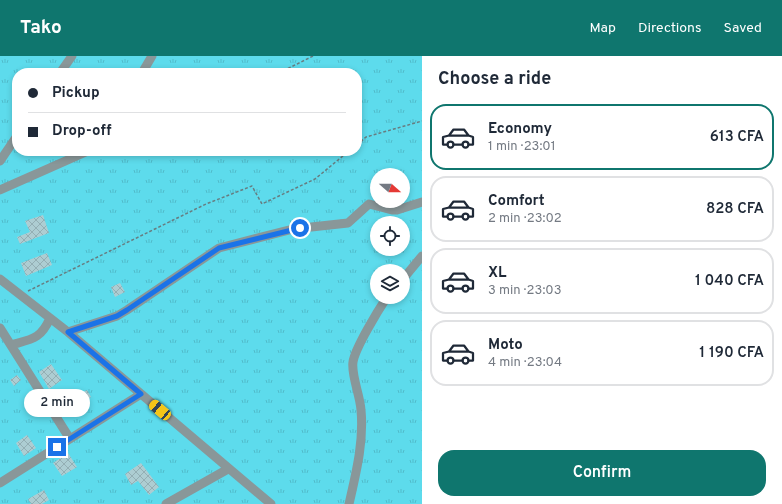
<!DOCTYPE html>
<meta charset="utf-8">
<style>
body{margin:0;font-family:Overpass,sans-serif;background:#f2f2f3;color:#1f2937;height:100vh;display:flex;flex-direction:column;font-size:15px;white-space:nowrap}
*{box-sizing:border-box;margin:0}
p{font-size:13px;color:#747a83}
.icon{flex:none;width:22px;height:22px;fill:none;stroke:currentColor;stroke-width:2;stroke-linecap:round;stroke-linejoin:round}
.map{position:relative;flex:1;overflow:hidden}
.side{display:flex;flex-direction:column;background:#fff;width:360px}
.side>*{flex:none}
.guide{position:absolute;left:12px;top:12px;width:350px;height:88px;border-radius:16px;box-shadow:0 2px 6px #0003;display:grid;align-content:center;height:88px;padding:0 16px;background:#fff}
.needle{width:26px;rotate:111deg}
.fabs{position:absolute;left:370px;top:112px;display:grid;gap:8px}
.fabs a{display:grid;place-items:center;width:40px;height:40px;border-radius:50%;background:#fff;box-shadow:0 2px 6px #0003;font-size:20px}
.end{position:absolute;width:18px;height:18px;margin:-9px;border:5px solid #1a73e8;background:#fff;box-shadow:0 0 0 2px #fff}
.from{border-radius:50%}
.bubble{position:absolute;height:28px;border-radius:14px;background:#fff;box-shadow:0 2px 6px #0003;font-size:13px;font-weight:600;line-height:28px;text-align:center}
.car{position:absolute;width:12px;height:24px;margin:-12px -6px;border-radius:5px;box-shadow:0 0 3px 1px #0007;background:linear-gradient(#f5c518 24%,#345 0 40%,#f5c518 0 76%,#345 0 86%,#f5c518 0)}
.guide b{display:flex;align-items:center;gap:14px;height:38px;font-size:15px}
.guide b+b{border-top:1px solid #e0e1e3}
.guide i{width:10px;height:10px;background:#1f2937}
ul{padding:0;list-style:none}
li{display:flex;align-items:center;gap:12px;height:66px;margin:0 8px 6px;padding:0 8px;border:2px solid #e0e1e3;border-radius:16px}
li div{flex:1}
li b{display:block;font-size:15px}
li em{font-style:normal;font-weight:600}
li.current{border-color:#0f766e}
li>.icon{width:36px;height:36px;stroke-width:1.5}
h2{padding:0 16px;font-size:18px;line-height:48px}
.button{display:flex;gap:8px;margin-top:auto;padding:8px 16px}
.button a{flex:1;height:46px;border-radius:16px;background:#0f766e;color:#fff;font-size:16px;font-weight:600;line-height:46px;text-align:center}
header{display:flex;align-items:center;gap:24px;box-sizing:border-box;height:56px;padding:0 20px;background:#0f766e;color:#fff}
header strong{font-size:19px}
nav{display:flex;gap:22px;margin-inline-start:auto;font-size:14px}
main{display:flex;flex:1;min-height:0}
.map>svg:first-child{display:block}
.grass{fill:url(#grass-tufts);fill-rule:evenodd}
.building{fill:url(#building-cross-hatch)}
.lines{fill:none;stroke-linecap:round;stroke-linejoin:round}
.path{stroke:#677d81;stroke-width:1.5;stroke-dasharray:3 2;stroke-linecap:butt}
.minor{stroke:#899799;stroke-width:9}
.route{stroke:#1a73e8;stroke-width:5}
</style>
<header>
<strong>Tako</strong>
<nav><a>Map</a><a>Directions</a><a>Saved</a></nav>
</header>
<main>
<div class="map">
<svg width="422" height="448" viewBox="0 0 422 448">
<defs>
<pattern id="grass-tufts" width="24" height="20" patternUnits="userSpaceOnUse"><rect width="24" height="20" fill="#5ddbec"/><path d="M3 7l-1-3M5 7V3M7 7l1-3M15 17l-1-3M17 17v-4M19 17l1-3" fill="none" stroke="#50bbca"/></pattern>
<pattern id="building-cross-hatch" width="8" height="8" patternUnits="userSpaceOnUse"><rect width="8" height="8" fill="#adcdd2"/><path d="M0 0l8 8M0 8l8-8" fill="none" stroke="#94afb4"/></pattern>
</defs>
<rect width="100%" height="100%" fill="#cdeef3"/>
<path class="grass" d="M0,0H422V448H0ZM17,17H357V95H17ZM377,119H403V145H377ZM377,167H403V193H377ZM377,215H403V241H377Z"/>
<path class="building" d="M43,159L49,177L20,188L17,181L30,176L25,165Z
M47,197L52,209L26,220L21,207Z
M120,227L125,236L115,241L111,231Z
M51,308L62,324L49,333L39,316Z
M17,319L21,324L14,330L10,324Z
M87,334L91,341L78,349L74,342Z
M27,379L36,392L24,400L16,387Z
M68,397L77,411L62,420L53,407Z
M141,407L159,431L149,439L138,425L131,429L125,418Z
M44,434L49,444L42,448H31L28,443Z"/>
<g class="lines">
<path class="path" d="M279,17L313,0
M357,89L366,81L422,65
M28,235L206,148L252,130L262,148L315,123L349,95"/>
<path class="minor" d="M60,17L72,0
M142,17L152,0
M0,105L17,80
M0,134L88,95
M0,223L68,276L271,448
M403,223L422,200
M0,272L70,383
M68,276L117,260L127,254L219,192L293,173L348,167L369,148L392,154H397L422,146
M11,289C32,283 41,283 50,262
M0,427L141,338
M166,448L228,413
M349,448C356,417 364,386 361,354C360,339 351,319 353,306C355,292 379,253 387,241"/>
</g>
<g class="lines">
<path class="route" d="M57,391L141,338L68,276L117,260L127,254L219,192L300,172"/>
</g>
</svg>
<div class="fabs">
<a><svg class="needle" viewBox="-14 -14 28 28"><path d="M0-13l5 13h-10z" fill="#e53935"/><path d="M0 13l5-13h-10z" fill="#747a83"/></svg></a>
<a><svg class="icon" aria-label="locate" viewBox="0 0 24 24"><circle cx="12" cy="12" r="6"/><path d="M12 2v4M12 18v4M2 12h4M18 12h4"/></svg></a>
<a><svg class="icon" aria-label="layers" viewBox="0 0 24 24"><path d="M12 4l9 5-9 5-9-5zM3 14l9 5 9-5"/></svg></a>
</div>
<i class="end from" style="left:300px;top:172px"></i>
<i class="end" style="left:57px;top:391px"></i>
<div class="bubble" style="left:24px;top:333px;width:66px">2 min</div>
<i class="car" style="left:160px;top:354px;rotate:310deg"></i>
<div class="guide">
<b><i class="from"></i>Pickup</b>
<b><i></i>Drop-off</b>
</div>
</div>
<section class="side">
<h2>Choose a ride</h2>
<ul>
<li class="current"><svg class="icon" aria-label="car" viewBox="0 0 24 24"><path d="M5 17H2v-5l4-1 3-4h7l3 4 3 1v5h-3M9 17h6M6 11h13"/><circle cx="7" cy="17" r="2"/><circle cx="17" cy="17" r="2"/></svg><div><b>Economy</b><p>1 min · 23:01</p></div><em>613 CFA</em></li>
<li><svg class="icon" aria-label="car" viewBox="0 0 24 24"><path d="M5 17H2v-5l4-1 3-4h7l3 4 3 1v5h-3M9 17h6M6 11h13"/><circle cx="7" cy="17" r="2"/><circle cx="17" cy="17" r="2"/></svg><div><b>Comfort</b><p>2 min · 23:02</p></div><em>828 CFA</em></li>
<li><svg class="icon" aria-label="car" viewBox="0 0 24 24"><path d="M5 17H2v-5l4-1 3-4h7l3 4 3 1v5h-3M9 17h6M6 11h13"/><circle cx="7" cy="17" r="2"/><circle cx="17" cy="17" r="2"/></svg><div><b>XL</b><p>3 min · 23:03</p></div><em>1 040 CFA</em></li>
<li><svg class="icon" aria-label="car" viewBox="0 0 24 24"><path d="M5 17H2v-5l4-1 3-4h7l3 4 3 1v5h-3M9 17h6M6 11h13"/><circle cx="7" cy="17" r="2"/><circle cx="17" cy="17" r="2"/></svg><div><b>Moto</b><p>4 min · 23:04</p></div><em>1 190 CFA</em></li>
</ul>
<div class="button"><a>Confirm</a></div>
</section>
</main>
